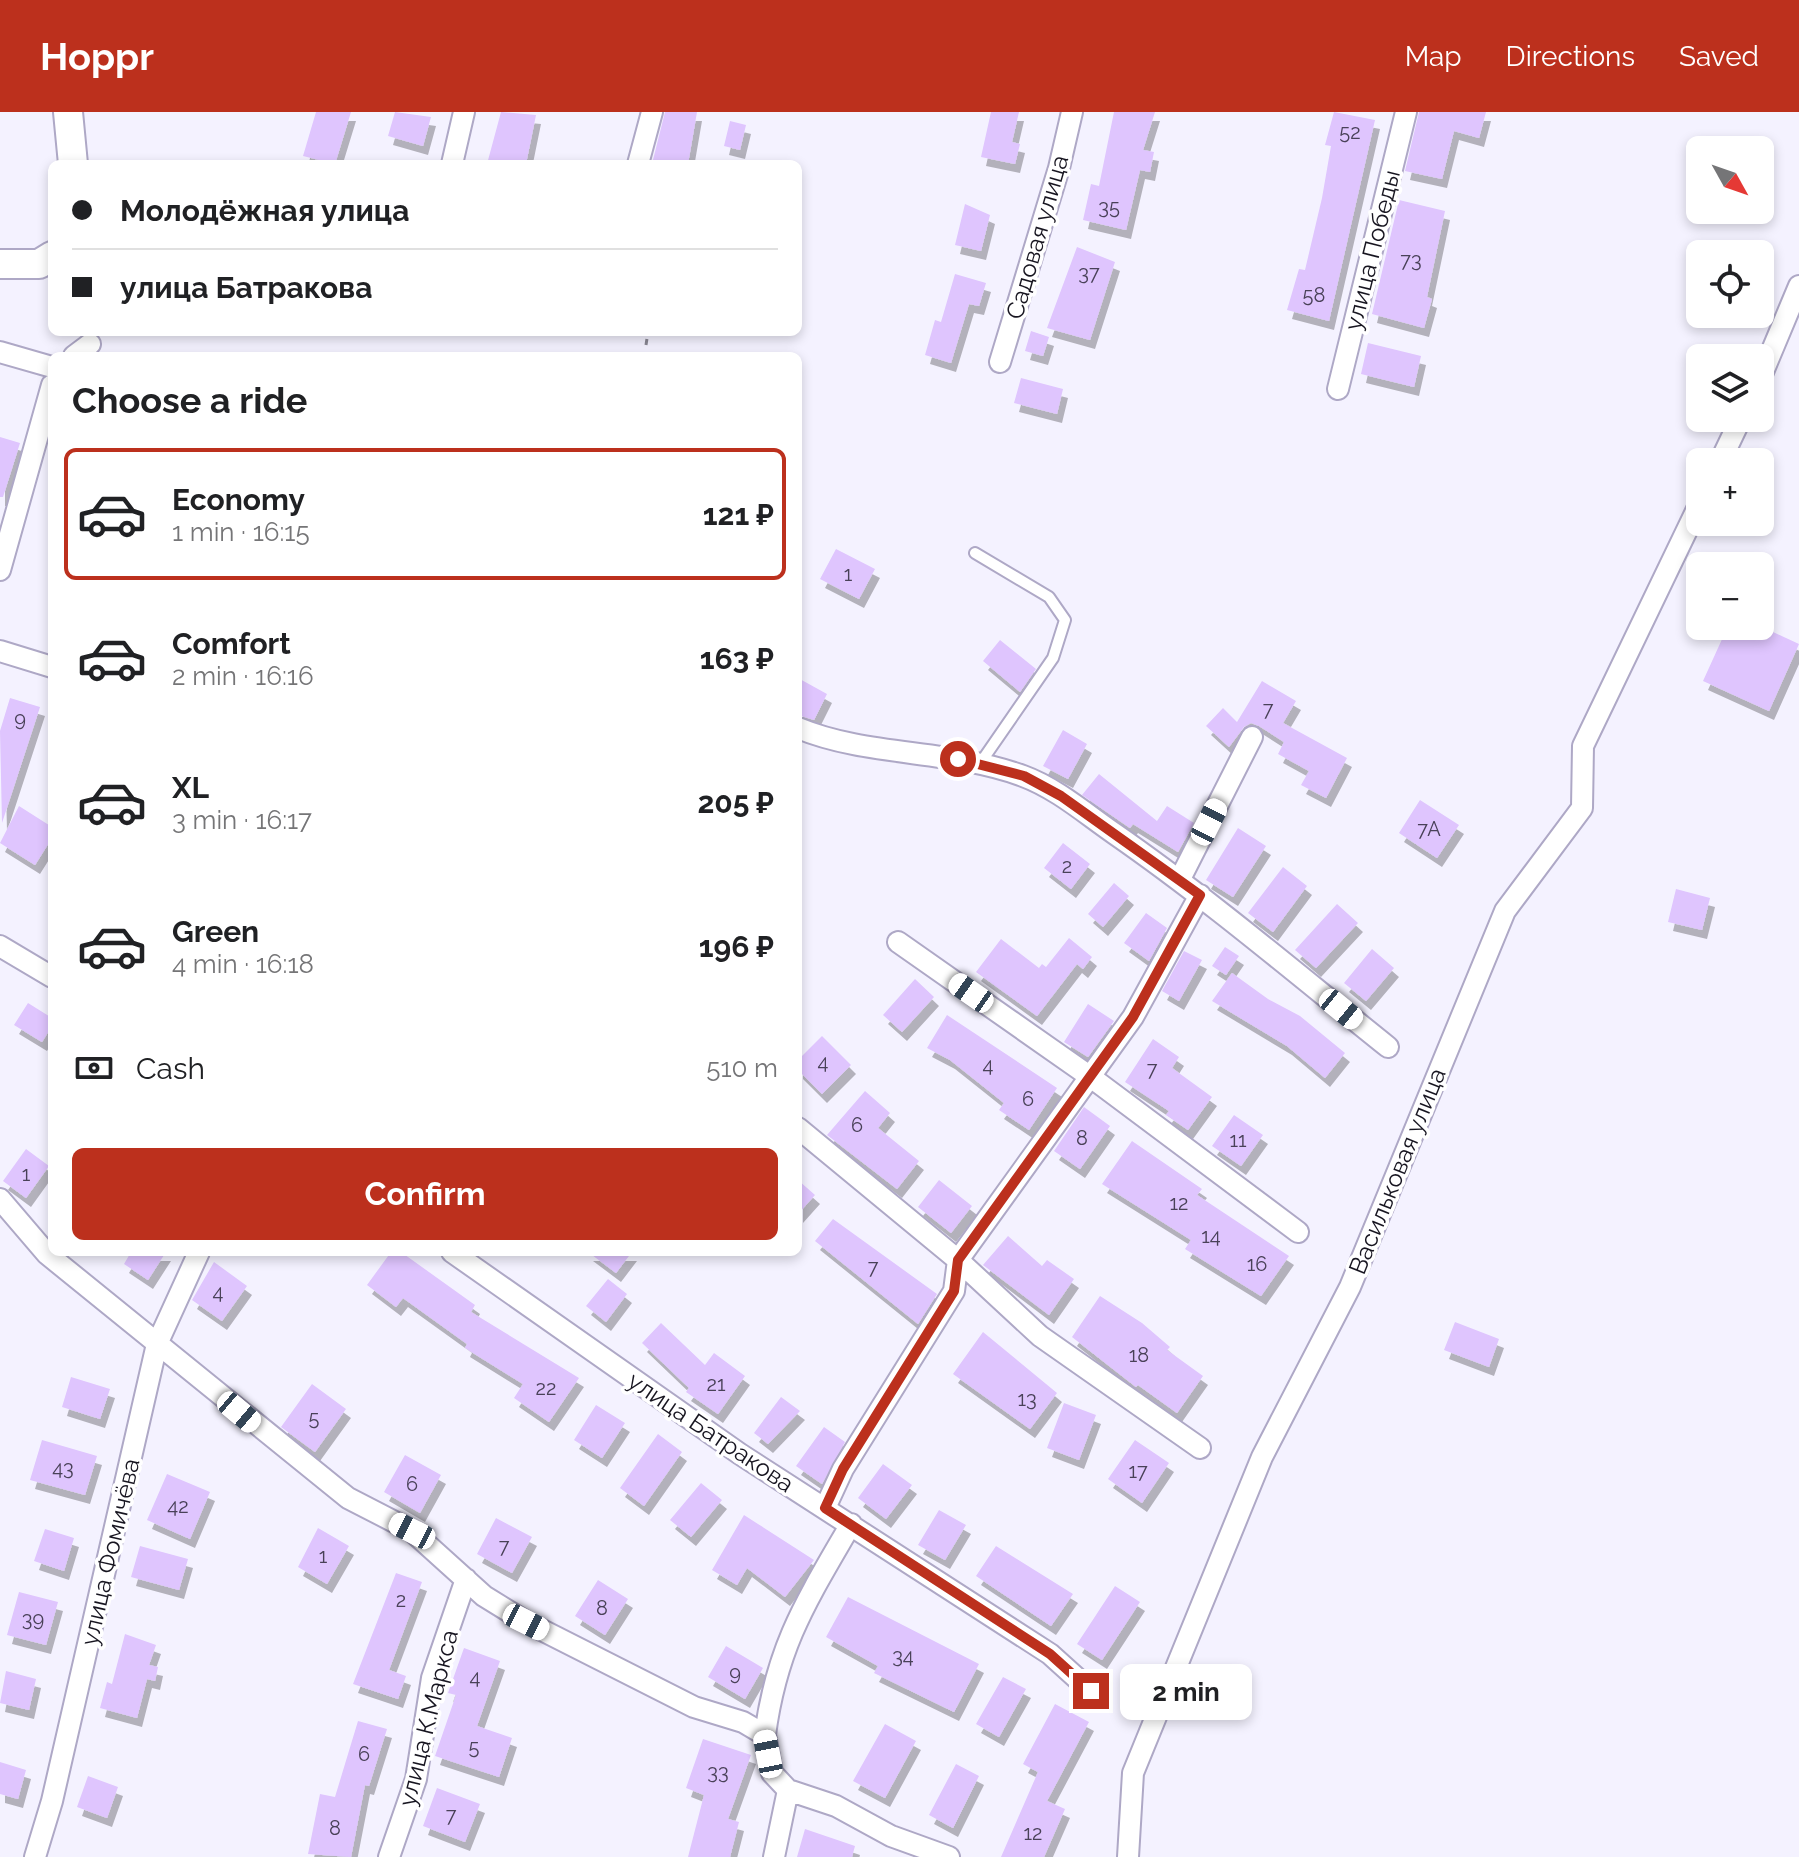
<!DOCTYPE html>
<meta charset="utf-8">
<style>
body{margin:0;font-family:Raleway,sans-serif;background:#f6f6f6;color:#202124;height:100vh;display:flex;flex-direction:column;font-size:30px;white-space:nowrap}
*{box-sizing:border-box;margin:0}
p{font-size:26px;color:#757577}
.icon{flex:none;width:44px;height:44px;fill:none;stroke:currentColor;stroke-width:2;stroke-linecap:round;stroke-linejoin:round}
.map{position:relative;flex:1;overflow:hidden}
.side{position:absolute;left:48px;top:240px;width:754px;height:904px;display:flex;flex-direction:column;background:#fff;border-radius:12px;box-shadow:0 4px 12px #0003}
.side>*{flex:none}
.top-card{position:absolute;left:48px;top:48px;width:754px;height:176px;border-radius:12px;box-shadow:0 4px 12px #0003;display:grid;align-content:center;height:176px;padding:0 24px;background:#fff}
.needle{width:52px;rotate:130deg}
.fabs{position:absolute;left:1686px;top:24px;display:grid;gap:16px}
.fabs a{display:grid;place-items:center;width:88px;height:88px;border-radius:12px;background:#fff;box-shadow:0 4px 12px #0003;font-size:40px}
.end{position:absolute;width:36px;height:36px;margin:-18px;border:10px solid #bc301d;background:#fff;box-shadow:0 0 0 4px #fff}
.from{border-radius:50%}
.bubble{position:absolute;height:56px;border-radius:12px;background:#fff;box-shadow:0 4px 12px #0003;font-size:26px;font-weight:700;line-height:56px;text-align:center}
.car{position:absolute;width:24px;height:48px;margin:-24px -12px;border-radius:10px;box-shadow:0 0 6px 2px #0007;background:linear-gradient(#fff 24%,#345 0 40%,#fff 0 76%,#345 0 86%,#fff 0)}
.top-card b{display:flex;align-items:center;gap:28px;height:76px;font-size:30px}
.top-card b+b{border-top:2px solid #e0e0e0}
.top-card i{width:20px;height:20px;background:#202124}
ul{padding:0;list-style:none}
li{display:flex;align-items:center;gap:24px;height:132px;margin:0 16px 12px;padding:0 8px;border:4px solid transparent;border-radius:12px}
li div{flex:1}
li b{display:block;font-size:30px}
li em{font-style:normal;font-weight:700}
li.selected{border-color:#bc301d}
li>.icon{width:72px;height:72px;stroke-width:1.5}
h2{padding:0 24px;font-size:36px;line-height:96px}
.pay{display:flex;align-items:center;gap:20px;height:88px;padding:0 24px;font-size:30px}
.pay p{margin-inline-start:auto}
.button{display:flex;gap:16px;margin-top:auto;padding:16px 24px}
.button a{flex:1;height:92px;border-radius:12px;background:#bc301d;color:#fff;font-size:32px;font-weight:700;line-height:92px;text-align:center}
header{display:flex;align-items:center;gap:48px;box-sizing:border-box;height:112px;padding:0 40px;background:#bc301d;color:#fff}
header strong{font-size:38px}
nav{display:flex;gap:44px;margin-inline-start:auto;font-size:28px}
.map>svg:first-child{display:block}
.building{fill:#dfc5fe;filter:url(#shadow)}
.lines{fill:none;stroke-linecap:round;stroke-linejoin:round}
.service-casing{stroke:#aea8c6;stroke-width:14}
.minor-casing{stroke:#aea8c6;stroke-width:24}
.secondary-casing{stroke:#aea8c6;stroke-width:32}
.path{stroke:#898793;stroke-width:3;stroke-dasharray:6 6;stroke-linecap:butt}
.service{stroke:#fff;stroke-width:10}
.minor{stroke:#fff;stroke-width:20}
.secondary{stroke:#fff;stroke-width:28}
.route{stroke:#bc301d;stroke-width:10}
.labels{text-anchor:middle;dominant-baseline:central;stroke-width:7;stroke-linejoin:round;paint-order:stroke}
.number-label{font-size:20px;fill:#494158}
.street-label{font-size:24px;fill:#171520;stroke:#fff}
</style>
<header>
<strong>Hoppr</strong>
<nav><a>Map</a><a>Directions</a><a>Saved</a></nav>
</header>
<div class="map">
<svg width="1799" height="1745" viewBox="0 0 1799 1745">
<defs>
<filter id="shadow"><feDropShadow dx="5" dy="9" stdDeviation="0" flood-color="#0004"/></filter>
</defs>
<rect width="100%" height="100%" fill="#f4f2ff"/>
<path class="building" d="M316,0H351L335,52L303,44Z
M395,0L431,5L423,34L388,24Z
M501,0L536,3L526,52H487Z
M665,0H697L688,52H652Z
M991,0H1019L1012,30L1020,32L1015,52L981,45Z
M1114,0H1155L1143,38L1154,40L1150,60L1140,58L1126,118L1083,108L1091,72L1099,74Z
M1334,0L1375,8L1329,209L1287,198L1299,157L1305,158L1322,86L1331,34L1325,33Z
M1486,0L1479,26L1454,19L1442,67L1405,59L1419,0Z
M730,9L746,13L740,38L724,34Z
M1399,88L1445,99L1427,185L1432,187L1424,216L1372,202Z
M965,92L990,103L981,139L955,133Z
M1077,135L1115,150L1090,228L1047,216Z
M955,162L986,171L979,194L969,192L951,251L925,243L935,208L941,210Z
M1031,219L1049,225L1043,244L1025,239Z
M1368,231L1421,244L1414,275L1361,262Z
M1021,266L1063,277L1057,302L1014,291Z
M0,325L20,331L3,385H0Z
M836,437L875,457L859,487L820,467Z
M1728,514H1760L1799,532L1769,599L1703,569Z
M1000,528L1036,557L1020,580L983,549Z
M798,566L827,582L814,608L798,603Z
M1262,569L1296,589L1283,611L1347,646L1326,686L1301,673L1309,659L1278,642L1284,630L1259,614L1251,611L1244,615L1229,635L1206,614L1223,596L1237,610Z
M10,586L40,595L2,711L0,619Z
M1063,618L1087,632L1068,667L1043,654Z
M1099,662L1157,709L1167,694L1194,711L1178,740L1133,712L1130,716L1082,683Z
M1420,688L1459,713L1437,746L1399,721Z
M19,694L52,715V726L35,753L0,731Z
M1238,716L1266,734L1233,785L1206,768Z
M1063,731L1090,752L1071,777L1044,756Z
M1283,755L1307,774L1273,820L1248,801Z
M1114,771L1129,784L1103,815L1088,802Z
M1676,777L1710,786L1702,818L1668,810Z
M1337,792L1358,811L1316,856L1295,838Z
M1146,801L1167,816L1149,849L1124,831Z
M1069,826L1092,845L1083,857L1077,852L1037,904L976,860L1001,827L1039,856L1042,852L1046,855Z
M1225,835L1239,844L1226,863L1212,854Z
M1372,837L1394,856L1366,889L1344,871Z
M1184,839L1202,848L1179,889L1162,879Z
M1232,861L1268,887L1300,904L1345,941L1325,966L1287,934L1212,889Z
M915,867L934,885L902,920L883,903Z
M28,891L52,906V914L42,930L14,913Z
M1088,892L1114,909L1088,945L1064,930Z
M947,903L1057,976L1029,1018L999,998L1004,991L950,948L927,936Z
M822,924L851,953L822,982L798,958V948Z
M1153,927L1179,945L1172,956L1212,985L1188,1018L1166,1003L1169,999L1125,970Z
M865,979L890,1001L878,1016L919,1049L897,1077L827,1023Z
M1084,995L1110,1014L1080,1057L1054,1039Z
M1234,1003L1263,1023L1241,1054L1212,1034Z
M1132,1029L1202,1077L1197,1083L1289,1144L1261,1184L1185,1137L1191,1128L1102,1072Z
M26,1037L49,1054L26,1086L3,1069Z
M798,1068L815,1083L798,1102Z
M939,1068L972,1094L951,1121L918,1095Z
M833,1107L937,1182L918,1212L815,1129Z
M1008,1124L1042,1154L1047,1148L1074,1167L1049,1203L983,1153Z
M131,1140H166L148,1168L124,1152Z
M391,1140H401L475,1193L471,1200L579,1266L549,1310L514,1286L523,1272L465,1236L467,1232L403,1186L396,1195L367,1173Z
M588,1140H632L616,1161Z
M214,1150L247,1174L222,1209L192,1188Z
M608,1167L627,1182L606,1210L586,1194Z
M1100,1184L1142,1211L1170,1235L1167,1238L1203,1264L1177,1301L1138,1273L1136,1275L1072,1225Z
M1455,1210L1499,1227L1489,1255L1444,1238Z
M661,1211L705,1253L714,1241L745,1264L718,1302L686,1280L689,1276L642,1231Z
M983,1220L1057,1281L1030,1317L953,1262Z
M71,1265L110,1277L100,1307L62,1295Z
M312,1272L346,1297L315,1340L281,1315Z
M781,1285L800,1299L768,1332L754,1321Z
M1064,1291L1096,1303L1079,1348L1047,1336Z
M596,1293L625,1311L602,1346L574,1328Z
M824,1315L845,1330L822,1372L796,1354Z
M658,1322L682,1340L644,1394L620,1376Z
M42,1328L97,1344L85,1383L30,1368Z
M1135,1328L1169,1351L1142,1391L1108,1367Z
M405,1343L441,1363L420,1401L384,1380Z
M883,1352L912,1373L886,1407L858,1386Z
M167,1362L210,1380L190,1427L147,1408Z
M701,1371L722,1388L691,1425L670,1408Z
M939,1398L966,1413L945,1448L918,1433Z
M744,1403L814,1448L785,1485L747,1456L737,1473L712,1458Z
M496,1406L532,1425L512,1461L477,1442Z
M318,1416L349,1434L327,1472L298,1455Z
M45,1417L74,1426L64,1459L34,1449Z
M140,1434L188,1447L179,1478L131,1465Z
M996,1434L1073,1482L1051,1514L976,1464Z
M396,1461L422,1470L389,1558L406,1564L398,1587L353,1572Z
M598,1468L628,1487L605,1523L575,1504Z
M1115,1474L1140,1490L1102,1548L1077,1532Z
M19,1480L58,1490L46,1533L7,1523Z
M848,1485L979,1552L954,1600L874,1561L878,1554L826,1525Z
M125,1522L156,1533L149,1553L158,1555L155,1569L147,1567L137,1606L100,1596L107,1570L112,1572Z
M726,1534L763,1556L745,1587L708,1565Z
M464,1536L500,1549L477,1614L512,1626L499,1665L435,1644L456,1583L448,1581Z
M6,1559L36,1567L29,1598L0,1591Z
M1003,1565L1026,1577L999,1625L976,1612Z
M1055,1592L1089,1610L1047,1689L1065,1697L1044,1745H1001L1038,1660L1023,1652Z
M358,1609L387,1617L369,1674L365,1673L351,1745L308,1742L320,1682L335,1685Z
M885,1612L916,1629L885,1686L853,1669Z
M703,1627L751,1643L728,1707L739,1710L730,1745H688L704,1683L686,1676Z
M0,1650L26,1658L18,1687L0,1682Z
M956,1652L979,1664L953,1716L929,1703Z
M88,1664L118,1675L107,1706L77,1695Z
M437,1676L480,1692L465,1730L423,1714Z
M805,1717L855,1734L852,1745H797Z"/>
<g class="lines">
<g class="service-casing">
<path id="service" d="M975,441L1049,485L1065,508L1053,546L979,653"/>
</g>
<g class="minor-casing">
<path id="minor" d="M452,52L464,0
M638,52L652,0
M0,240L52,255
M74,244L90,232
M1000,250L1059,56L1072,0
M1760,267L1799,174
M1338,277L1406,0
M1720,350L1741,306
M0,458L52,273
M0,539L52,555
M798,616C868,645 950,637 1023,664C1056,676 1086,702 1115,722C1210,788 1298,863 1388,935
M1180,767L1252,625
M898,830L1092,966L1298,1120
M0,834L52,865
M798,1016L958,1148L1040,1224L1200,1336
M0,1087L47,1142L348,1386L412,1419L484,1484L526,1510L694,1595L743,1610L765,1623L772,1661L788,1678L836,1694L891,1724L949,1745
M452,1140L740,1342L1050,1542L1091,1579
M825,1396L843,1357L954,1179L958,1148L1133,905L1200,783
M765,1623C777,1533 807,1488 851,1412
M35,1745L52,1689L157,1232L199,1140
M389,1745L416,1667L432,1566L466,1467
M774,1745L788,1678
M1128,1745L1133,1661L1262,1345L1350,1175L1505,799L1582,696L1583,634L1700,391"/>
</g>
<g class="secondary-casing">
<path id="secondary" d="M68,0L73,52
M0,152H39L52,144"/>
</g>
<path class="path" d="M646,233L648,220"/>
<use href="#service" class="service"/>
<use href="#minor" class="minor"/>
<use href="#secondary" class="secondary"/>
</g>
<g class="lines">
<path class="route" d="M958,647L1024,664L1061,684L1200,783L1133,905L958,1148L954,1179L843,1357L825,1396L1050,1542L1091,1579"/>
</g>
<g class="labels">
<g class="number-label">
<text x="1350" y="20">52</text>
<text x="1109" y="95">35</text>
<text x="1411" y="148">73</text>
<text x="1089" y="161">37</text>
<text x="1314" y="183">58</text>
<text x="848" y="462">1</text>
<text x="1268" y="597">7</text>
<text x="20" y="607">9</text>
<text x="1429" y="717">7А</text>
<text x="1067" y="754">2</text>
<text x="823" y="950">4</text>
<text x="988" y="953">4</text>
<text x="1152" y="957">7</text>
<text x="1028" y="987">6</text>
<text x="857" y="1013">6</text>
<text x="1082" y="1026">8</text>
<text x="1238" y="1028">11</text>
<text x="26" y="1062">1</text>
<text x="1179" y="1091">12</text>
<text x="1211" y="1124">14</text>
<text x="1257" y="1152">16</text>
<text x="873" y="1155">7</text>
<text x="218" y="1180">4</text>
<text x="1139" y="1243">18</text>
<text x="716" y="1272">21</text>
<text x="546" y="1276">22</text>
<text x="1027" y="1287">13</text>
<text x="314" y="1306">5</text>
<text x="63" y="1356">43</text>
<text x="1138" y="1359">17</text>
<text x="412" y="1372">6</text>
<text x="178" y="1394">42</text>
<text x="504" y="1434">7</text>
<text x="323" y="1444">1</text>
<text x="401" y="1488">2</text>
<text x="602" y="1496">8</text>
<text x="33" y="1507">39</text>
<text x="903" y="1544">34</text>
<text x="735" y="1561">9</text>
<text x="475" y="1565">4</text>
<text x="474" y="1635">5</text>
<text x="364" y="1642">6</text>
<text x="718" y="1660">33</text>
<text x="451" y="1703">7</text>
<text x="335" y="1716">8</text>
<text x="1033" y="1721">12</text>
</g>
<g class="street-label">
<text transform="translate(1037 125) rotate(-74)">Садовая улица</text>
<text transform="translate(1372 138) rotate(-76)">улица Победы</text>
<text transform="translate(1397 1059) rotate(-68)">Васильковая улица</text>
<text transform="translate(711 1320) rotate(34)">улица Батракова</text>
<text transform="translate(110 1440) rotate(-77)">улица Фомичёва</text>
<text transform="translate(428 1606) rotate(-76)">улица К.Маркса</text>
</g>
</g>
</svg>
<div class="fabs">
<a><svg class="needle" viewBox="-14 -14 28 28"><path d="M0-13l5 13h-10z" fill="#e53935"/><path d="M0 13l5-13h-10z" fill="#757577"/></svg></a>
<a><svg class="icon" aria-label="locate" viewBox="0 0 24 24"><circle cx="12" cy="12" r="6"/><path d="M12 2v4M12 18v4M2 12h4M18 12h4"/></svg></a>
<a><svg class="icon" aria-label="layers" viewBox="0 0 24 24"><path d="M12 4l9 5-9 5-9-5zM3 14l9 5 9-5"/></svg></a>
<a>+</a>
<a>−</a>
</div>
<i class="end from" style="left:958px;top:647px"></i>
<i class="end" style="left:1091px;top:1579px"></i>
<div class="bubble" style="left:1120px;top:1552px;width:132px">2 min</div>
<i class="car" style="left:1209px;top:710px;rotate:27deg"></i>
<i class="car" style="left:971px;top:881px;rotate:305deg"></i>
<i class="car" style="left:1341px;top:897px;rotate:129deg"></i>
<i class="car" style="left:239px;top:1300px;rotate:130deg"></i>
<i class="car" style="left:412px;top:1419px;rotate:297deg"></i>
<i class="car" style="left:526px;top:1510px;rotate:117deg"></i>
<i class="car" style="left:768px;top:1642px;rotate:349deg"></i>
<div class="top-card">
<b><i class="from"></i>Молодёжная улица</b>
<b><i></i>улица Батракова</b>
</div>
<section class="side">
<h2>Choose a ride</h2>
<ul>
<li class="selected"><svg class="icon" aria-label="car" viewBox="0 0 24 24"><path d="M5 17H2v-5l4-1 3-4h7l3 4 3 1v5h-3M9 17h6M6 11h13"/><circle cx="7" cy="17" r="2"/><circle cx="17" cy="17" r="2"/></svg><div><b>Economy</b><p>1 min · 16:15</p></div><em>121 ₽</em></li>
<li><svg class="icon" aria-label="car" viewBox="0 0 24 24"><path d="M5 17H2v-5l4-1 3-4h7l3 4 3 1v5h-3M9 17h6M6 11h13"/><circle cx="7" cy="17" r="2"/><circle cx="17" cy="17" r="2"/></svg><div><b>Comfort</b><p>2 min · 16:16</p></div><em>163 ₽</em></li>
<li><svg class="icon" aria-label="car" viewBox="0 0 24 24"><path d="M5 17H2v-5l4-1 3-4h7l3 4 3 1v5h-3M9 17h6M6 11h13"/><circle cx="7" cy="17" r="2"/><circle cx="17" cy="17" r="2"/></svg><div><b>XL</b><p>3 min · 16:17</p></div><em>205 ₽</em></li>
<li><svg class="icon" aria-label="car" viewBox="0 0 24 24"><path d="M5 17H2v-5l4-1 3-4h7l3 4 3 1v5h-3M9 17h6M6 11h13"/><circle cx="7" cy="17" r="2"/><circle cx="17" cy="17" r="2"/></svg><div><b>Green</b><p>4 min · 16:18</p></div><em>196 ₽</em></li>
</ul>
<div class="pay"><svg class="icon" aria-label="cash" viewBox="0 0 24 24"><path d="M3 7h18v10H3z"/><circle cx="12" cy="12" r="2"/></svg>Cash<p>510 m</p></div>
<div class="button"><a>Confirm</a></div>
</section>
</div>
